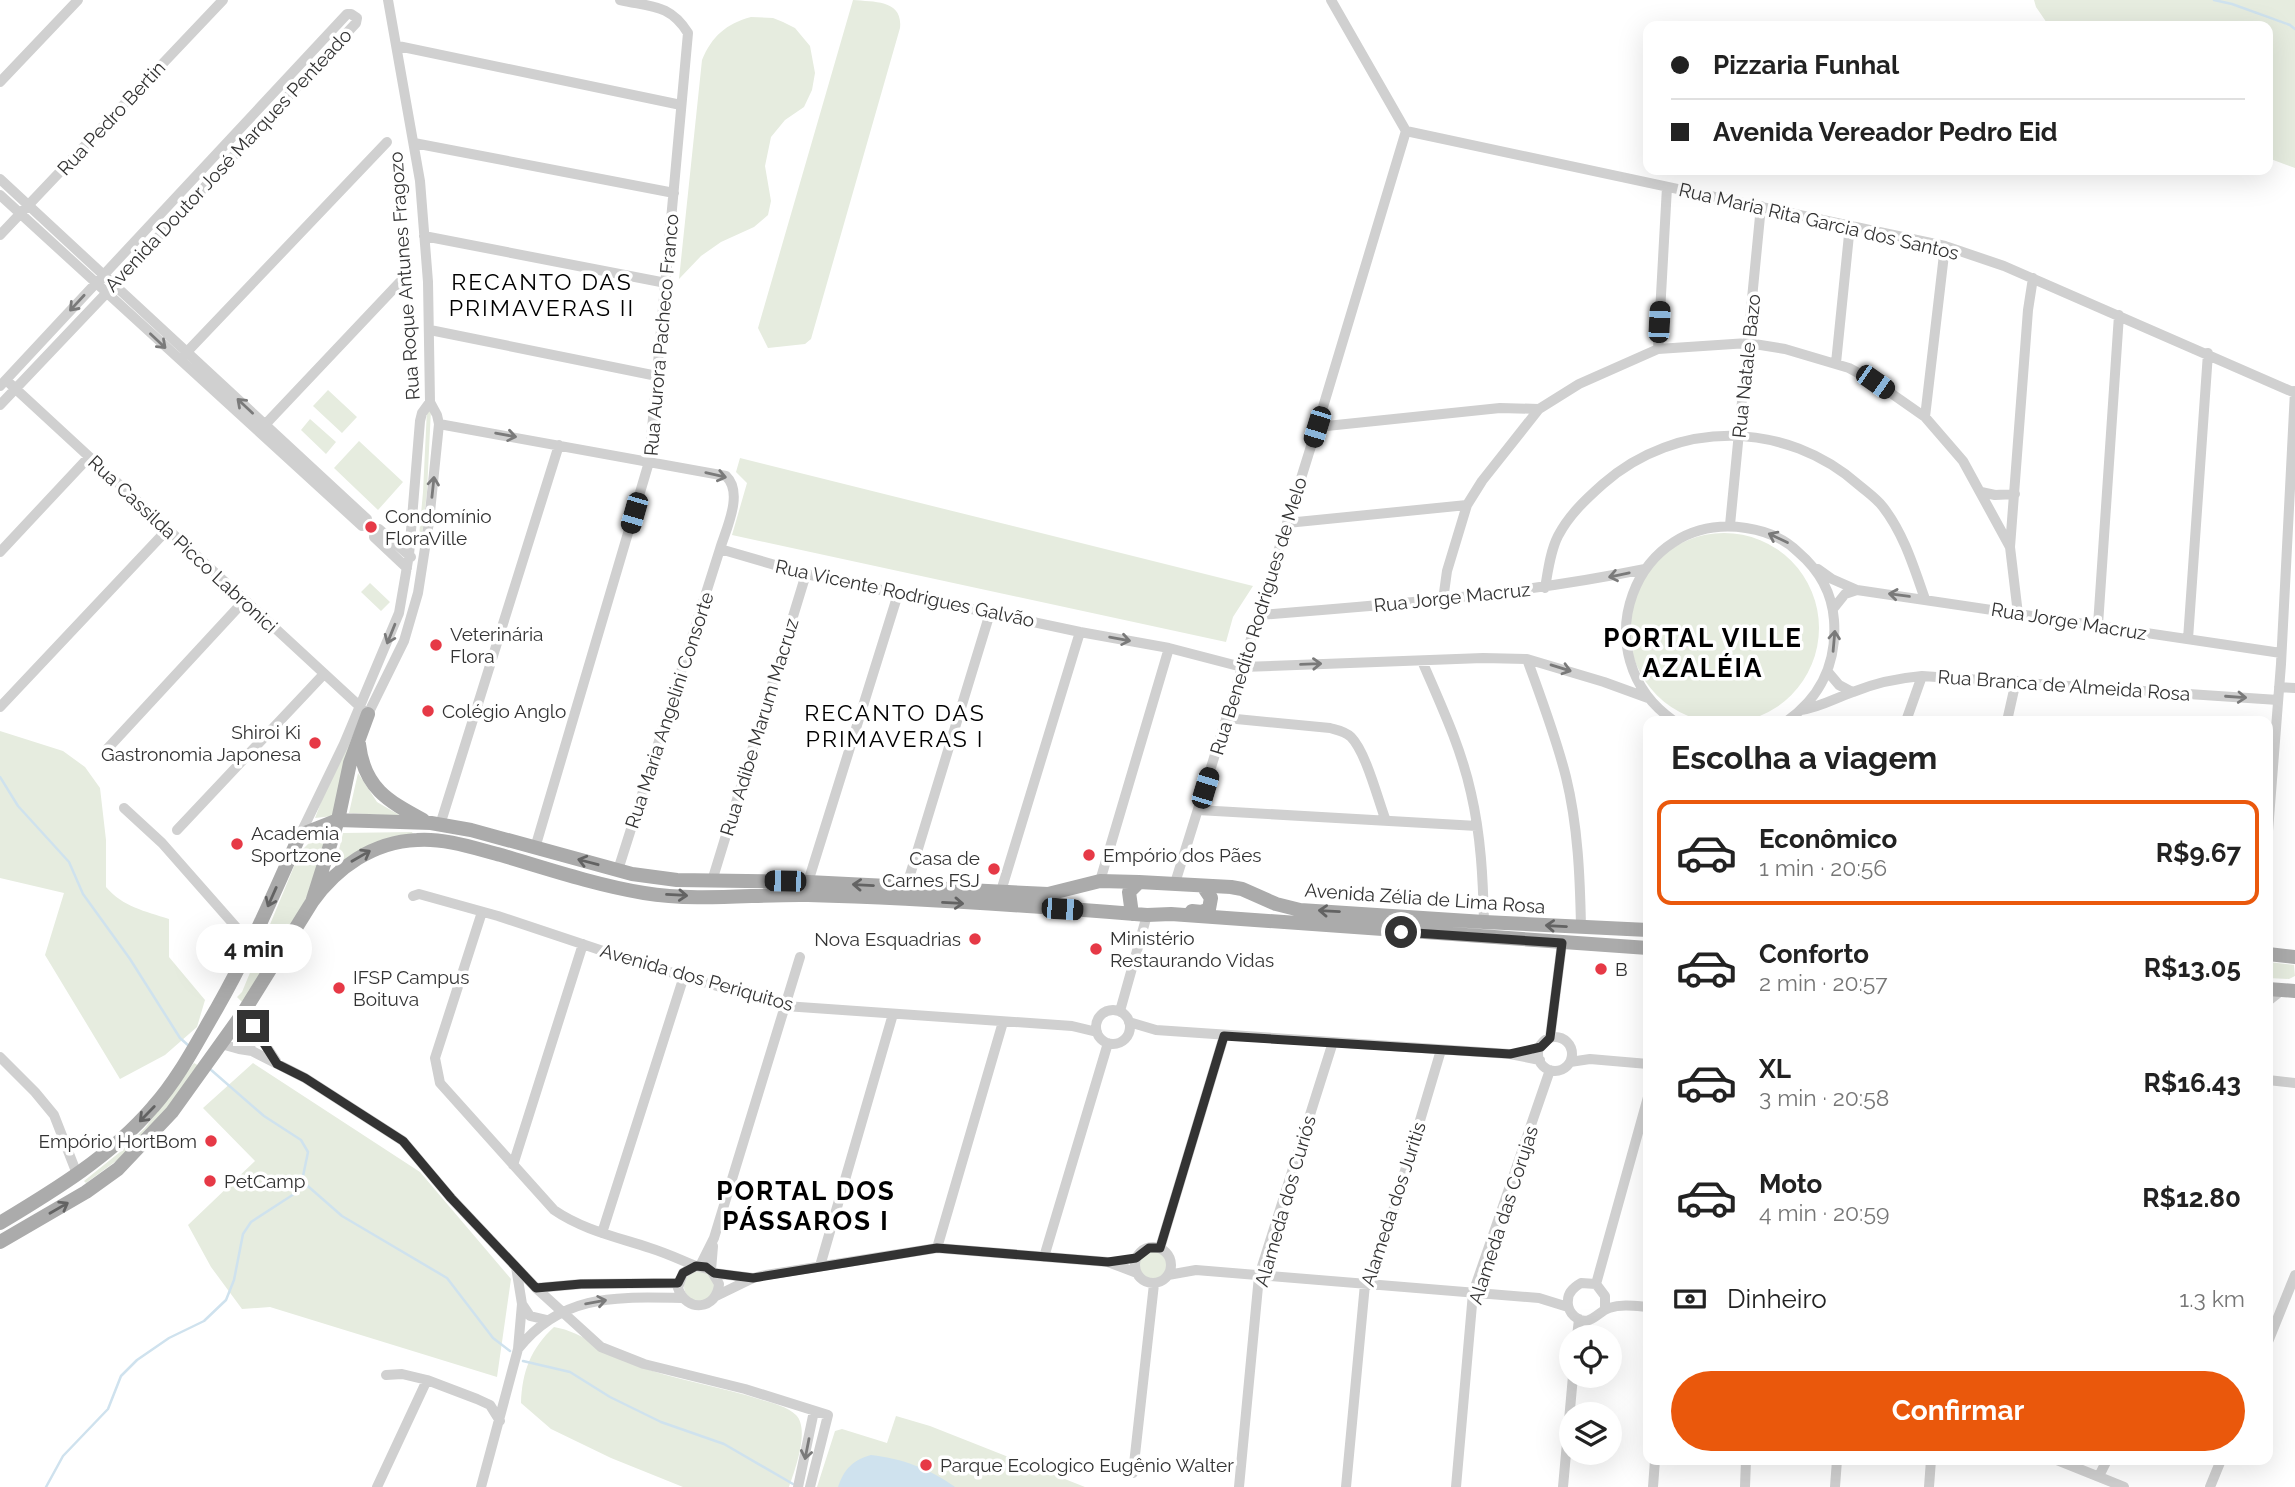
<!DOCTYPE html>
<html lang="pt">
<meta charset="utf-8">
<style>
body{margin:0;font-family:Raleway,sans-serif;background:#f2f2f2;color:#222;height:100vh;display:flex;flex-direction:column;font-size:26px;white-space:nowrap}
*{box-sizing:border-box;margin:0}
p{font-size:23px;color:#767676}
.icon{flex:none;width:38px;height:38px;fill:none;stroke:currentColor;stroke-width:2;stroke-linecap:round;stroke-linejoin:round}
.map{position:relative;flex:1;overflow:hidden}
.sheet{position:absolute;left:1643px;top:716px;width:630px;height:749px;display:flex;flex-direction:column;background:#fff;border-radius:14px;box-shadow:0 7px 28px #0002}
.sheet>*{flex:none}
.banner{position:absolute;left:1643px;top:21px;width:630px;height:154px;border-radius:14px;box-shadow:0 7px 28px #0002;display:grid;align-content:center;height:154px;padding:0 28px;background:#fff}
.fabs{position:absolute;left:1559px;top:1325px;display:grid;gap:14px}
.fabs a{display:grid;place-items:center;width:63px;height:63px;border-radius:50%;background:#fff;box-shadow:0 7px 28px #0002;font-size:35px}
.end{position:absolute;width:32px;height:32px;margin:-16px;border:9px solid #333;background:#fff;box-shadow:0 0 0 4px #fff}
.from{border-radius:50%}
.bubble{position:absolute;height:49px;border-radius:24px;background:#fff;box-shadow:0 7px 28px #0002;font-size:23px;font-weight:700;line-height:49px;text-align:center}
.car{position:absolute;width:21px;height:42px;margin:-21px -10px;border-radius:9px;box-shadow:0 0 5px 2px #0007;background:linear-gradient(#222 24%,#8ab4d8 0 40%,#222 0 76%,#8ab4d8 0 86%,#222 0)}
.banner b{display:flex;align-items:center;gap:24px;height:66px;font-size:26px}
.banner b+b{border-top:2px solid #e0e0e0}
.banner i{width:18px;height:18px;background:#222}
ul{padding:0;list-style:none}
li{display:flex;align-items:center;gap:21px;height:105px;margin:0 14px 10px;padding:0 14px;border:4px solid transparent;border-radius:14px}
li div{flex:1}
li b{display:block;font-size:26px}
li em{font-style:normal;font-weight:700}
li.on{border-color:#ea580c}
li>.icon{width:63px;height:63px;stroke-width:1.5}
h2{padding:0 28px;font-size:32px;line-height:84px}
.pay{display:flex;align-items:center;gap:18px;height:77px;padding:0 28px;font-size:26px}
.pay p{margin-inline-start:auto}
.cta{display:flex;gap:14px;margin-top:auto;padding:14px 28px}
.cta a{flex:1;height:80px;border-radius:42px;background:#ea580c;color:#fff;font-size:28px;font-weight:700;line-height:80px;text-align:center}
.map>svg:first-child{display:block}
.green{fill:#e6ecdf}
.water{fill:#cfe2ee}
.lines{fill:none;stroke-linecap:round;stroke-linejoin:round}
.stream{stroke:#cfe2ee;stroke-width:2.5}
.minor{stroke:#d0d0d0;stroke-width:10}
.major{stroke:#ababab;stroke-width:14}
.oneway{stroke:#7a7a7a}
.oneway2{stroke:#636363}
.route{stroke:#333;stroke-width:9}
.poi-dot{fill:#e63946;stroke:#fff;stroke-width:2.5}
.labels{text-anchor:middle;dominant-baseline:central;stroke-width:7;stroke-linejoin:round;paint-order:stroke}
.street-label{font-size:19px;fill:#333;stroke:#fff}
.poi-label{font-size:19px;fill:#333;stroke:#fff;text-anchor:start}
.quarter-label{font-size:23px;letter-spacing:2px;fill:#000;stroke:#fff}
.district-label{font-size:26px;font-weight:bold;letter-spacing:2px;fill:#000;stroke:#fff}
</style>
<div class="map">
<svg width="2295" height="1487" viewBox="0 0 2295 1487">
<rect width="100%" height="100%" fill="#fff"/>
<path class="green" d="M853,0C875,2 903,0 900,28L811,339L805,344L768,348L758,328Z
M2034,0H2295V168L2268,158V26H2049L2036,7Z
M751,17L773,18L783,22L795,28L810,46L815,73L812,90L804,107L785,120L771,137L765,166L771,201L768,215L754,227L721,242L701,256L679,279L702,60C712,36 726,24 751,17Z
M328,390L357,417L342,433L313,406Z
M427,409H431L427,492L422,536H419L423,492Z
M310,419L336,442L326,454L301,430Z
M359,441L403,482L378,510L334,468Z
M740,458L1253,586L1233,617L1226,642L732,535L747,483L736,472Z
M1629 628a95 95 0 1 1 190 0a95 95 0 1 1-190 0Z
M370,583L390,602L381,611L361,592Z
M358,726L333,816L315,818L323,797Z
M0,731L63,751L85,767L100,788L106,840V887C123,907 145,911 169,919V957L205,1000L197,1027L165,1055L120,1079L45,955L64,893L0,878Z
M358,773L377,802L401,816L349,813Z
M412,832L413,834L334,871L343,833Z
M319,833H324L327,837L317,874L290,933L243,1003L237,997L242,992L300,852Z
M2268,962L2294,965L2295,976L2289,979L2268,978Z
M194,1063L201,1067L182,1091L127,1153L86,1183L84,1181L120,1152L145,1128Z
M253,1063L420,1172L511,1279L497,1377L270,1307L242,1309L211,1267L188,1225L255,1161L203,1108Z
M1138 1264a15 15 0 1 1 30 0a15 15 0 1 1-30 0Z
M684 1286a15 15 0 1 1 30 0a15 15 0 1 1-30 0Z
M554,1327C584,1332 605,1354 632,1364C674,1380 719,1386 762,1400C773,1403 788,1407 796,1415C810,1429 795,1470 789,1487H683L611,1458L551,1429L521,1403C522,1372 531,1348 554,1327Z
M896,1416L930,1426L1085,1487H817L835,1431L842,1429L887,1443Z"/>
<path class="water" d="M871,1455C903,1459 928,1468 955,1487H838C844,1469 853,1460 871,1455Z"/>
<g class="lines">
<path class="stream" d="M2214,0L2232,4L2290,25L2295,29
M0,777L18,806L69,862L83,894L130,959L180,1038L189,1046
M302,1181L342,1216L447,1278L493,1338L510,1351
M523,1361L570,1372L610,1397L661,1422L724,1444L793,1484
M46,1487L63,1456L108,1409L121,1376L137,1360L169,1338L204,1321L226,1300L234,1280L243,1234L251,1222L294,1194L302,1181L308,1152L301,1140L264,1116L210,1069"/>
<path class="minor" d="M398,46L681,105
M0,82L78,0
M1406,131L1945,246L2004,266L2295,393
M414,143L674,193
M0,179L367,519
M0,195L362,526
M0,235L223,0
M424,236L666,283
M430,330L657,376
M1658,349L1667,187
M184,355L387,142
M1836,363L1850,225
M6,380L368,714L404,641L418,593L429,522L439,424L437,415L430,402L428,282L420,181L388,0
M0,386L347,14H351L357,18L356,23L115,284L0,405
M1925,417L1945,246
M439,424L726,476C744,493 726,529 720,549L806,574L1080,632L1169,648L1242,667L1483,658L1527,659L1604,682L1648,698
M1317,427L1500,408L1539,409
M260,430L400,282
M1981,492L1995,495L2015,494
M1287,523L1467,505
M1730,525L1761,206
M379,529L411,557
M374,537L407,568
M2010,547L2028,310L2033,278
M0,552L89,457
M1818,569L1832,579L1857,590L2281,653
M1545,588C1548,571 1550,552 1558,536C1569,515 1585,500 1603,484C1677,419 1786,420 1860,486C1867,492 1877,499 1883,507C1904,534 1914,568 1925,599
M1443,600L1447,571L1467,505L1482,481L1539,409L1579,384L1658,349L1748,343L1785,349L1849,368L1875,382L1925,417L1963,461L2010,547L2018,614
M1833,609L1845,594L1857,590
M1259,615C1388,605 1517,595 1645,569
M2098,625L2119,315
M2188,639L2208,353
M1527,659C1541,698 1556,737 1566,777C1578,826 1580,877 1581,927
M1422,661C1440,703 1461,747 1471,793C1481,836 1483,879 1484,922
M1828,672L1839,685L1852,692
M2279,687L2295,688
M0,707L167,530
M1801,710C1821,707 1835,698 1853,692C1875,683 1899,678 1922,676L2278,700
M1226,718L1330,728C1337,730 1345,731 1351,737C1366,752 1378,800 1386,821
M1674,721C1581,657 1633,511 1746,528C1766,531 1784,538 1798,552C1819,570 1832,592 1834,620C1837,662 1821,697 1787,721
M1906,721L1922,676
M2007,721L2016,681
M108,748L244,601
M124,808L162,843L251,944
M1198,810L1477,826
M440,825L559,445
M177,830L323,675
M2268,831L2281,664L2295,391
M300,835L344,744L399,613L409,555L420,421L422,413L430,402
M535,848L649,462L688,33C670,4 651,7 620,0
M618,870L720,549
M712,881L806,574
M1100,881L1169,648
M808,882L898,594
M1175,883L1317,427L1406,131L1331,0
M906,888L990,613
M1001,891L1080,632
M413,896L419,894L498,916L639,963L785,1006L1072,1026L1097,1032
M482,912L435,1058L440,1083L554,1210C583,1230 617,1237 650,1248C666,1253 681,1260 696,1266
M2268,1001L2282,990
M1096 1027a17 17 0 1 1 34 0a17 17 0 1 1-34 0Z
M1120,1011L1147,915
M1129,1022L1156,1030L1510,1054L1540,1060
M256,1031L276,1061
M1538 1054a17 17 0 1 1 34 0a17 17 0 1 1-34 0Z
M1550,1038L1562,943
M221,1044L239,1049L252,1043L256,1031L243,1013
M239,1049L252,1051L305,1078L403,1141L451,1198L536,1288L601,1347L644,1364L745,1389L828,1415L810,1487
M0,1057L35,1092L54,1115L77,1174
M1570,1062L1590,1059L1648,1064
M2268,1080L2295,1083
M513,1165L583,944
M602,1233L684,976
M1135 1265a18 18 0 1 1 36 0a18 18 0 1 1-36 0Z
M937,1248L1003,1022
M1160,1248L1224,1036
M1044,1257L1108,1043
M700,1266L714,1238L800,957
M820,1266L893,1014
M711,1270L696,1266L683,1273L678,1288C686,1313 717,1310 719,1284L711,1270L713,1246
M714,1273L753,1278
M1168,1275L1196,1270L1539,1298L1568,1307
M1596,1284L1648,1097
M536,1288L581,1284L678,1283
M716,1296L753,1278L766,1275L937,1248L1108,1262L1137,1273
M522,1304L530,1316L547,1320
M1605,1309V1296L1596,1284L1581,1283C1574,1287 1568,1292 1568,1300C1567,1306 1570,1312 1574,1316C1589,1329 1597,1312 1609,1308C1622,1304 1635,1306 1648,1307
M1577,1337L1579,1319
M2268,1342L2295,1275
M518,1349C562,1293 617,1297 682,1298
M386,1375L402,1374L427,1380L477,1399L490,1405L500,1421
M2057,1460L2124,1487
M1133,1473L1154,1284
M2099,1476L2107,1460
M377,1487L427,1380
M481,1487L518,1349L522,1304L516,1267
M798,1487L814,1411
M1239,1487L1259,1276L1333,1042
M1346,1487L1365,1284L1379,1258L1441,1050
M1456,1487L1473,1293L1550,1070
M1563,1487L1573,1376
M1653,1487L1655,1460
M1745,1487L1746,1460
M1835,1487L1837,1460
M1929,1487L1931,1460
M2210,1487L2221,1460"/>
<path class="major" d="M359,744C364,788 388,801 423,820
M312,902C337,867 373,842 417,840C445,838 474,848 501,855C548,869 596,885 644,893C698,902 754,894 808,895C921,898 1035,906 1147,915L1171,914L1648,948
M1192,911L1202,912L1209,909L1211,898L1203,886
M1132,914L1129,892L1139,882
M2268,954L2295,957
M2268,989L2295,991
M0,1223C55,1190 111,1156 153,1107C179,1078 197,1042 217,1008C249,952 274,893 300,835L338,820L431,823L471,830L632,874L677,880L808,882L1048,894L1100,881L1139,882L1231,887L1242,889L1276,904L1300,910L1484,922L1648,930
M0,1242L86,1192L118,1169L172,1112L243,1013L312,902L338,820L350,763L368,714"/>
</g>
<defs><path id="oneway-shaft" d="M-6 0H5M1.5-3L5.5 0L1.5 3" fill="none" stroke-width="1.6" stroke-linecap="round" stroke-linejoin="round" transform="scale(1.75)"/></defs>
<g class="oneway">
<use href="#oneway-shaft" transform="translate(77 303) rotate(133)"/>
<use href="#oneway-shaft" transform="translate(158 341) rotate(43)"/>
<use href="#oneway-shaft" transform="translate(245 406) rotate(-137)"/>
<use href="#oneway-shaft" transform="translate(506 435) rotate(10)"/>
<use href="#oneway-shaft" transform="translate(716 475) rotate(13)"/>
<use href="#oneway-shaft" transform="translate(433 487) rotate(-84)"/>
<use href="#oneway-shaft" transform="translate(1778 538) rotate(-154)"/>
<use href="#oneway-shaft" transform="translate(1619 575) rotate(168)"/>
<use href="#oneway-shaft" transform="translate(1899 595) rotate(-172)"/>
<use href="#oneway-shaft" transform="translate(391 634) rotate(112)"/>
<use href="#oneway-shaft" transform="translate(1120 639) rotate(10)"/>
<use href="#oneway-shaft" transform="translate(1834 641) rotate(-85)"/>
<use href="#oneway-shaft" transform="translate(1311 664) rotate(-2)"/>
<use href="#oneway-shaft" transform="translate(1561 668) rotate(17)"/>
<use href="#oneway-shaft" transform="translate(2236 697) rotate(4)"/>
<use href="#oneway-shaft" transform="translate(596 1302) rotate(-10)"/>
<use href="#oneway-shaft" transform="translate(807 1449) rotate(101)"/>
</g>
<g class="oneway2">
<use href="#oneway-shaft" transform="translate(361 856) rotate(-30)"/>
<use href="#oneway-shaft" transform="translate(588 862) rotate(-165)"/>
<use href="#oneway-shaft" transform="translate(863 885) rotate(-177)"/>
<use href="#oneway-shaft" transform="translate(677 895) rotate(3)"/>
<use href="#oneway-shaft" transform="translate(272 897) rotate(114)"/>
<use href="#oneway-shaft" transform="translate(953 903) rotate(3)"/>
<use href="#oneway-shaft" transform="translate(1329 911) rotate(-177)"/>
<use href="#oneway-shaft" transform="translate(1556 926) rotate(-177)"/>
<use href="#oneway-shaft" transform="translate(147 1114) rotate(134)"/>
<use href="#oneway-shaft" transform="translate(59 1208) rotate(-30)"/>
</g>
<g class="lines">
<path class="route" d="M253,1026L277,1064L305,1078L403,1141L451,1198L536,1288L581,1284L678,1283L683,1273L696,1266L706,1267L714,1273L753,1278L937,1248L1108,1262L1136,1258L1149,1248H1160L1224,1036L1510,1054L1541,1047L1550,1038L1562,943L1401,932"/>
</g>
<g class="poi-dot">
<circle cx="371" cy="527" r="7"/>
<circle cx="436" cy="645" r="7"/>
<circle cx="428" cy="711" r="7"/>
<circle cx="315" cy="743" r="7"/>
<circle cx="237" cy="844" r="7"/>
<circle cx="1089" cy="855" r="7"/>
<circle cx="994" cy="869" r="7"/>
<circle cx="975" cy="939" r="7"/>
<circle cx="1096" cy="949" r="7"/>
<circle cx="1601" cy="969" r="7"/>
<circle cx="339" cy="988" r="7"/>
<circle cx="211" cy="1141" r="7"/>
<circle cx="210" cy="1181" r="7"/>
<circle cx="926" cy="1465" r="7"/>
</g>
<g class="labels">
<g class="street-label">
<text transform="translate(111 118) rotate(-47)">Rua Pedro Bertin</text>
<text transform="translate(228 160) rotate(-47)">Avenida Doutor José Marques Penteado</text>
<text transform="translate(1819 221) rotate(13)">Rua Maria Rita Garcia dos Santos</text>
<text transform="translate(404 276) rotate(-94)">Rua Roque Antunes Fragozo</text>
<text transform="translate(661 335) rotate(-85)">Rua Aurora Pacheco Franco</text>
<text transform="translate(1746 366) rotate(-84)">Rua Natale Bazo</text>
<text transform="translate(183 544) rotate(43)">Rua Cassilda Picco Labronici</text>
<text transform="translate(905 593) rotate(12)">Rua Vicente Rodrigues Galvão</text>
<text transform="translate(1452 597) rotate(-6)">Rua Jorge Macruz</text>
<text transform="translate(1258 616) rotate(-73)">Rua Benedito Rodrigues de Melo</text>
<text transform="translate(2069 621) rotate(9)">Rua Jorge Macruz</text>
<text transform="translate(2064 685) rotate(4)">Rua Branca de Almeida Rosa</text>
<text transform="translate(669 710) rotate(-72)">Rua Maria Angelini Consorte</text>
<text transform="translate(759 727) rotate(-73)">Rua Adibe Marum Macruz</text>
<text transform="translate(1425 898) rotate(4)">Avenida Zélia de Lima Rosa</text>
<text transform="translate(697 977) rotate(16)">Avenida dos Periquitos</text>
<text transform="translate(1285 1201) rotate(-74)">Alameda dos Curiós</text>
<text transform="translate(1393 1204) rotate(-72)">Alameda dos Juritis</text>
<text transform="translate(1503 1215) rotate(-72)">Alameda das Corujas</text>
</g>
<g class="poi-label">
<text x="385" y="516">Condomínio<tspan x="385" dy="22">FloraVille</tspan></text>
<text x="450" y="634">Veterinária<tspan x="450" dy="22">Flora</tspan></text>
<text x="442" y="711">Colégio Anglo</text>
<text x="301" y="732" text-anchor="end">Shiroi Ki<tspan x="301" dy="22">Gastronomia Japonesa</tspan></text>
<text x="251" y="833">Academia<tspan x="251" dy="22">Sportzone</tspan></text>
<text x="1103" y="855">Empório dos Pães</text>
<text x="980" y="858" text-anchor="end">Casa de<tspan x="980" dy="22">Carnes FSJ</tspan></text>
<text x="1110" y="938">Ministério<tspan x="1110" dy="22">Restaurando Vidas</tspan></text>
<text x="961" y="939" text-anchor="end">Nova Esquadrias</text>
<text x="1615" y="969">B</text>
<text x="353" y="977">IFSP Campus<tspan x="353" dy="22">Boituva</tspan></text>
<text x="197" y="1141" text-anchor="end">Empório HortBom</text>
<text x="224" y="1181">PetCamp</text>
<text x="940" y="1465">Parque Ecologico Eugênio Walter</text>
</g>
<g class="quarter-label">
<text x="542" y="281">RECANTO DAS<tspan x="542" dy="26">PRIMAVERAS II</tspan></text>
<text x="895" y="712">RECANTO DAS<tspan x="895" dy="26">PRIMAVERAS I</tspan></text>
</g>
<g class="district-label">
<text x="1703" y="638">PORTAL VILLE<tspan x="1703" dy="30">AZALÉIA</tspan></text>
<text x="806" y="1191">PORTAL DOS<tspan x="806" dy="30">PÁSSAROS I</tspan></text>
</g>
</g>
</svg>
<div class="fabs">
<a><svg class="icon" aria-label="locate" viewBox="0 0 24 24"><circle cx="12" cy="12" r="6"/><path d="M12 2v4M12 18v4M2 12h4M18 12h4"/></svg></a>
<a><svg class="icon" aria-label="layers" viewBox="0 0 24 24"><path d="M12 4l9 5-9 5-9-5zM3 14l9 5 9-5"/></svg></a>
</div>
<i class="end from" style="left:1401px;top:932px"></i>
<i class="end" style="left:253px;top:1026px"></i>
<div class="bubble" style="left:196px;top:924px;width:116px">4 min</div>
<i class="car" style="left:1659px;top:322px;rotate:3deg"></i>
<i class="car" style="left:1875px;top:382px;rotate:125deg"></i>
<i class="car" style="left:1317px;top:427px;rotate:197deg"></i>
<i class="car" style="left:634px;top:513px;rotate:196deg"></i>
<i class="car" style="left:1205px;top:788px;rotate:17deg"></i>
<i class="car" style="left:785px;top:881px;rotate:271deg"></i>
<i class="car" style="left:1062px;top:909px;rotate:94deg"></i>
<div class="banner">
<b><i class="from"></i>Pizzaria Funhal</b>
<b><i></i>Avenida Vereador Pedro Eid</b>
</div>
<section class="sheet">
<h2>Escolha a viagem</h2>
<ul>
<li class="on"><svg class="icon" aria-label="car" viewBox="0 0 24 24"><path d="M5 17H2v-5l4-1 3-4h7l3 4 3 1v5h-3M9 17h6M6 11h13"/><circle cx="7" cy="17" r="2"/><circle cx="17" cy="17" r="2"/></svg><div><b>Econômico</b><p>1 min · 20:56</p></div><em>R$9.67</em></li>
<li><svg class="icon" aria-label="car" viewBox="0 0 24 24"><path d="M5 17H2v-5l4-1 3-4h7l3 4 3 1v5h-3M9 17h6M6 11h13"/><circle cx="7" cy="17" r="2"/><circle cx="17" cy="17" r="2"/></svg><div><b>Conforto</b><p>2 min · 20:57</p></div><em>R$13.05</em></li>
<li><svg class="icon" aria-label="car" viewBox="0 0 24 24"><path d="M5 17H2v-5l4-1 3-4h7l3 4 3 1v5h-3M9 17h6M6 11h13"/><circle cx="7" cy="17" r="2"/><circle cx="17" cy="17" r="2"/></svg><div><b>XL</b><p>3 min · 20:58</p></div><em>R$16.43</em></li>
<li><svg class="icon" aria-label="car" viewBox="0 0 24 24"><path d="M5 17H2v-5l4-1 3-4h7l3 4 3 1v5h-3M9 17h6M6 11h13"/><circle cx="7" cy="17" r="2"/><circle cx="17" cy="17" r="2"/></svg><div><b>Moto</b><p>4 min · 20:59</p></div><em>R$12.80</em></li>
</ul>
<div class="pay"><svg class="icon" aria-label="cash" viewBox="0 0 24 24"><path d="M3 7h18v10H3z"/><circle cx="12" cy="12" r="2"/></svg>Dinheiro<p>1.3 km</p></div>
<div class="cta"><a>Confirmar</a></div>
</section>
</div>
